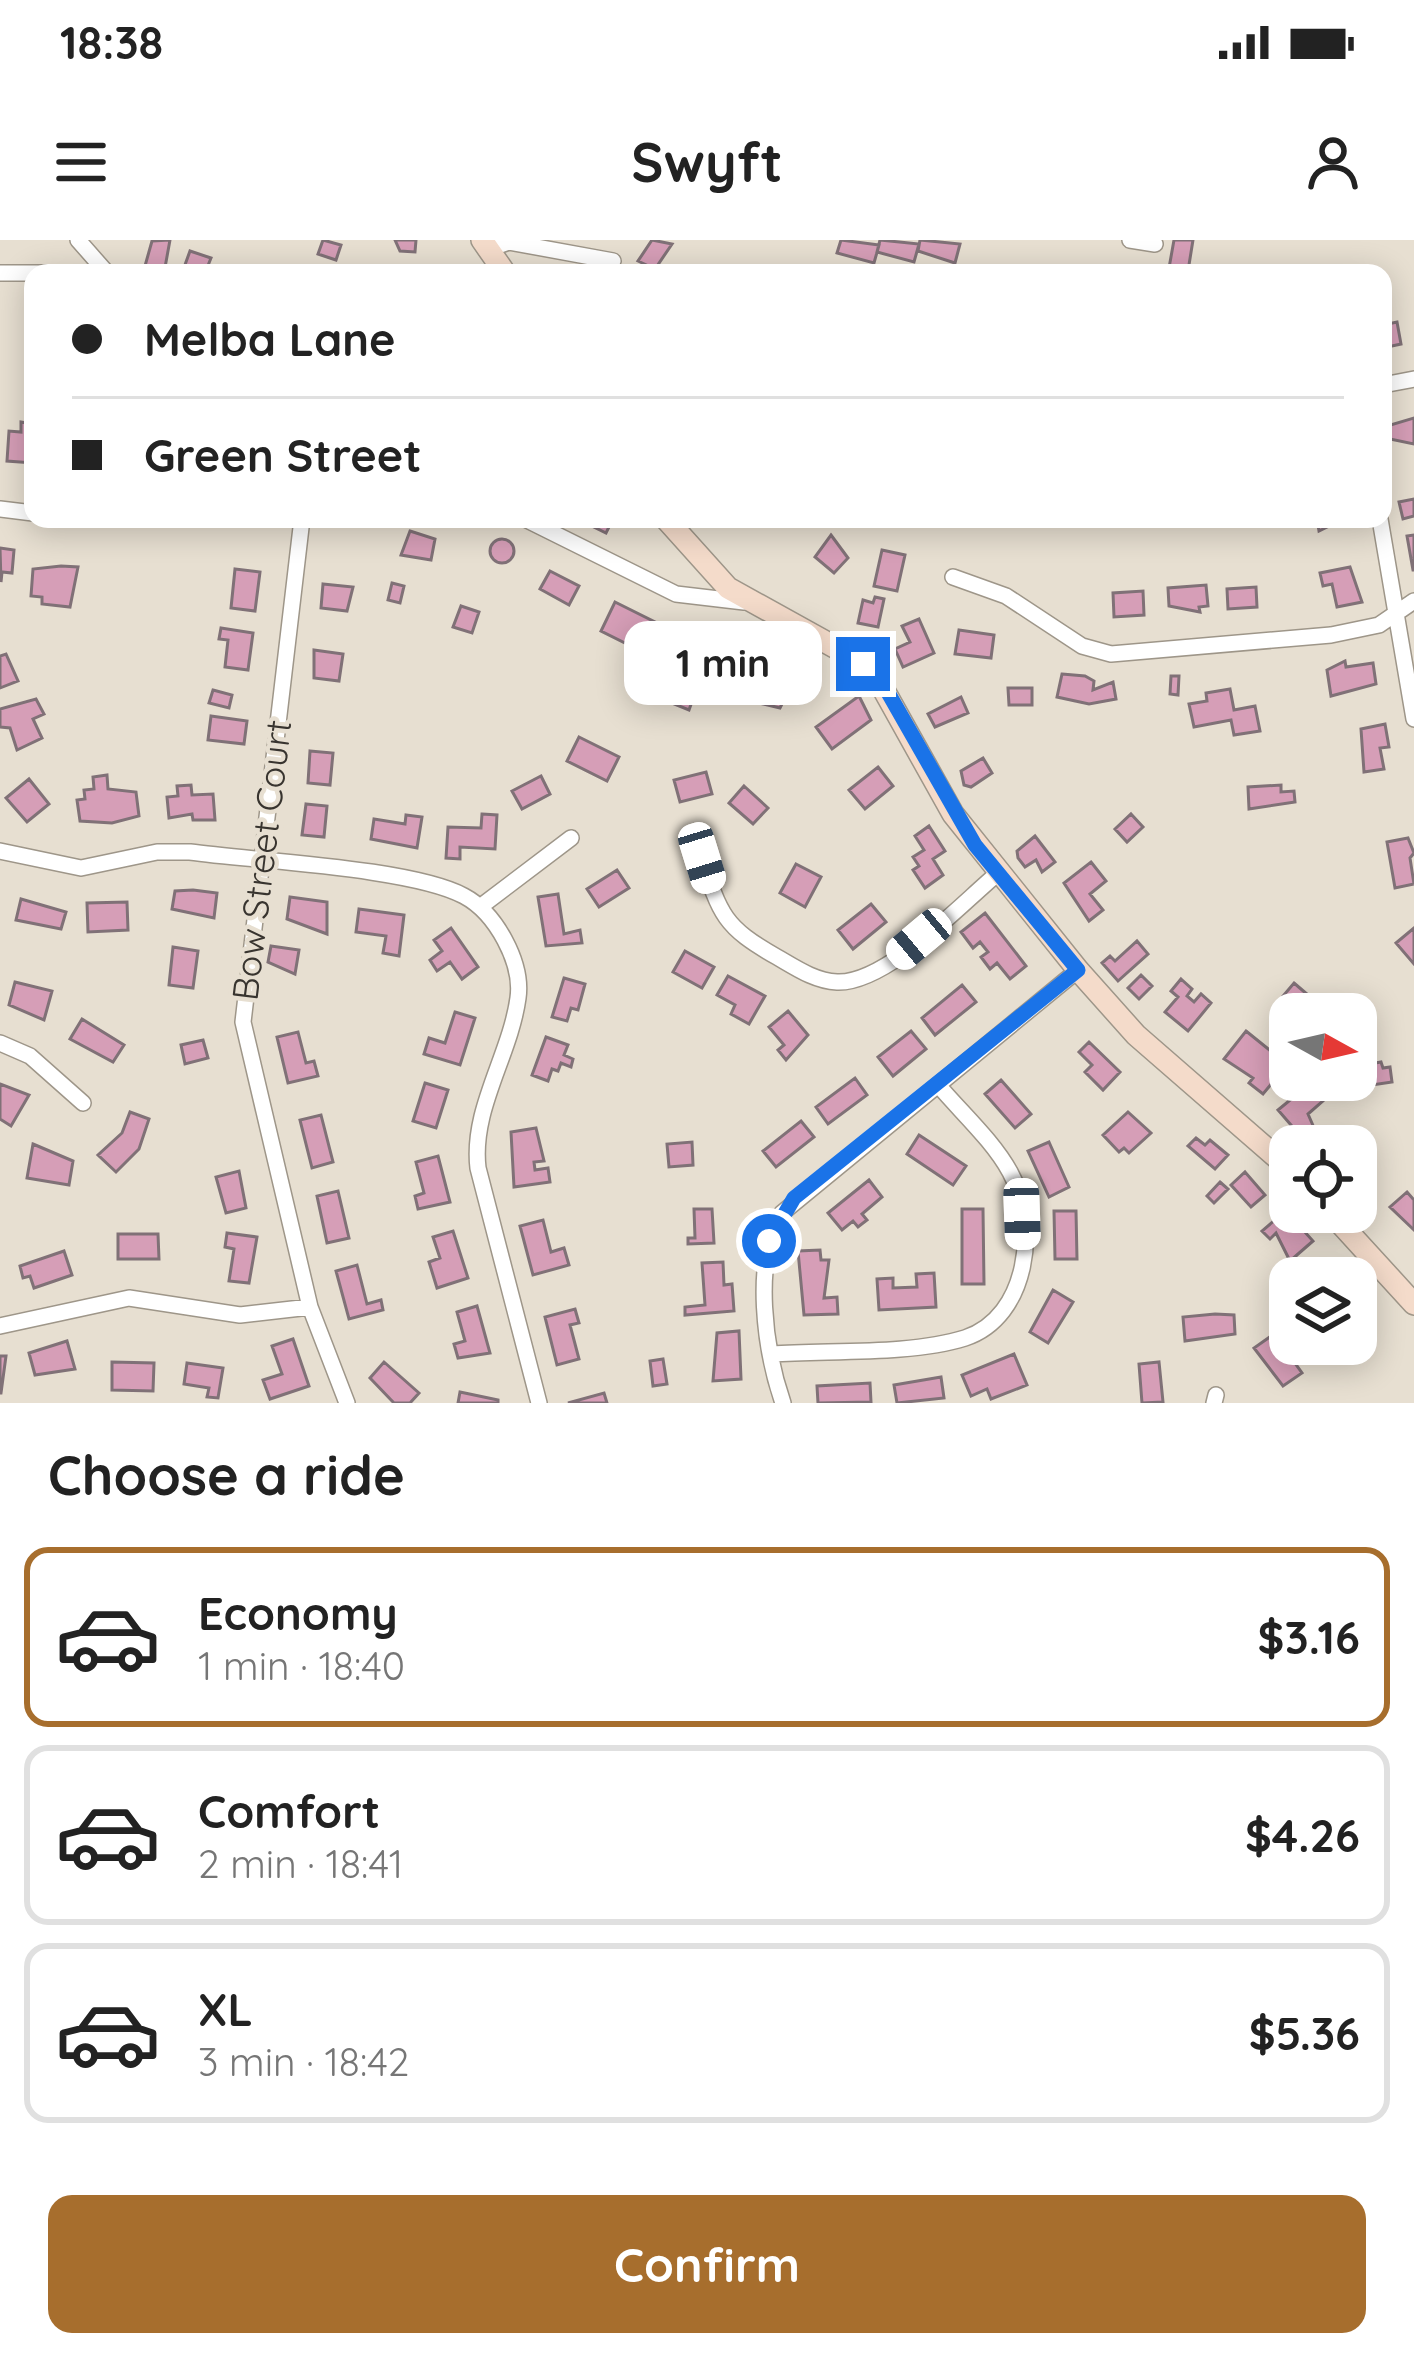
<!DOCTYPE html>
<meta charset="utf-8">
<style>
body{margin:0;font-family:Quicksand,sans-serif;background:#f2f2f2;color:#222;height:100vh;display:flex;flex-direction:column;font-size:45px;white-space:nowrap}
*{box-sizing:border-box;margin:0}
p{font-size:39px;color:#767676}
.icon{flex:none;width:66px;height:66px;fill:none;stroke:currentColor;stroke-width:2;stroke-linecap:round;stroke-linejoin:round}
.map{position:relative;height:1163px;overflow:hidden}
.drawer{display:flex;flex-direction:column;background:#fff;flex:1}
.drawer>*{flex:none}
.top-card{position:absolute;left:24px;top:24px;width:1368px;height:264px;border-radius:24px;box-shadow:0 6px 30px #0003;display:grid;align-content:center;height:264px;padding:0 48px;background:#fff}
.needle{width:78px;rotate:98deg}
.fabs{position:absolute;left:1269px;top:753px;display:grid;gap:24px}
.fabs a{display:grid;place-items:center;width:108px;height:108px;border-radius:24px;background:#fff;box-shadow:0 6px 30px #0003;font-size:60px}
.end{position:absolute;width:54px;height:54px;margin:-27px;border:15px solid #1a73e8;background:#fff;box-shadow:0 0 0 6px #fff}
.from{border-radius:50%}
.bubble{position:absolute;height:84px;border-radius:24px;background:#fff;box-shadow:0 6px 30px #0003;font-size:39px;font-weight:800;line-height:84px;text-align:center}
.car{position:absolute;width:36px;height:72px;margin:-36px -18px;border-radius:15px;box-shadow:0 0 9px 3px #0007;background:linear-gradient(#fff 24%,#345 0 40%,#fff 0 76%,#345 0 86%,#fff 0)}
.top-card b{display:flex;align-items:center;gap:42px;height:114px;font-size:45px}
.top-card b+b{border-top:3px solid #e0e0e0}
.top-card i{width:30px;height:30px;background:#222}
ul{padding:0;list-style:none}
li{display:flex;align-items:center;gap:36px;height:180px;margin:0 24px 18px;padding:0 24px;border:6px solid #e0e0e0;border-radius:24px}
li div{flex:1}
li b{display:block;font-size:45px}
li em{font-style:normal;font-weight:800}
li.on{border-color:#a76e2d}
li>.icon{width:108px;height:108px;stroke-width:1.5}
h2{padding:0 48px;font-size:54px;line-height:144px}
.action{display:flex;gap:24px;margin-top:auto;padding:24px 48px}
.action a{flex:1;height:138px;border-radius:24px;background:#a76e2d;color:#fff;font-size:48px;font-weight:800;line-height:138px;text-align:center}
.status{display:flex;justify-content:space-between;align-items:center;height:84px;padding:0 60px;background:#fff;direction:ltr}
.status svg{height:33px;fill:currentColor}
header{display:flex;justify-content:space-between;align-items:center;height:156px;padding:0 48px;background:#fff;font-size:54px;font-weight:800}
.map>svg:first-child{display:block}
.building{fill:#d69eb7;stroke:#807177;stroke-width:3}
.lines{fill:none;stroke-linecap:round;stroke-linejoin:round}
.street-casing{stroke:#9e9689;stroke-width:18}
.secondary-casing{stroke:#9e9689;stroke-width:24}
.street{stroke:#fff;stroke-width:15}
.secondary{stroke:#f4dbca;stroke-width:21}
.route{stroke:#1a73e8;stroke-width:15}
.labels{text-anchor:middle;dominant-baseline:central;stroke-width:9;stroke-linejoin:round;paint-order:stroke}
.street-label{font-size:36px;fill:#38342f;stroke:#e7dfd1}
</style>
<div class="status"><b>18:38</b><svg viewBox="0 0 49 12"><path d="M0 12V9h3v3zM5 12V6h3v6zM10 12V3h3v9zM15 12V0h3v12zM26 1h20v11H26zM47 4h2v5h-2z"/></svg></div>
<header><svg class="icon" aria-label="menu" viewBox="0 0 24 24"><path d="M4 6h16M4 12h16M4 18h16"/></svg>Swyft<svg class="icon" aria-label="person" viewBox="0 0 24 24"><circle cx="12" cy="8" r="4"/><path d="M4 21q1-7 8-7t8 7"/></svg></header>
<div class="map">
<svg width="1414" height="1163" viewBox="0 0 1414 1163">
<rect width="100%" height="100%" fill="#e7dfd1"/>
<path class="building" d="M170,0L164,33H143L152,1Z
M323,0L341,5L336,20L318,14Z
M395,0H416L415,12L400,11Z
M652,0L672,4L655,29L638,21Z
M841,0L879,5L874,23L837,13Z
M880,0L919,4L914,22L877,12Z
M920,0L960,4L955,23L918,11Z
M1174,0H1193L1188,31L1169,28Z
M190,11L211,18L205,33H182Z
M1397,82L1401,104L1383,108V85Z
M1414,178V204L1390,199L1387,186Z
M21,182L33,184V223L7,221L9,191L21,192Z
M1414,259V276L1403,279L1399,262Z
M598,279H613L606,293L594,287Z
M1317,279H1338L1339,281L1319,291Z
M410,291L435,299L431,320L401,315Z
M831,295L848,318L834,333L815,317Z
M1414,295V330H1413L1407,296Z
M490 311a12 12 0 1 1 24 0a12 12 0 1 1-24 0Z
M0,308L14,310L12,333L2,332L1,342Z
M882,310L905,315L897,351L874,346Z
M61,326L78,327L70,367L42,364V357L31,356L33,329Z
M1350,327L1362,362L1337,367L1332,344L1323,346L1320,333Z
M235,329L260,332L255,371L231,368Z
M550,331L579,346L569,365L540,349Z
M392,343L404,346L400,363L388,360Z
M323,344L353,347L347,371L321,368Z
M1206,345L1208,366L1199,367L1200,372L1169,366L1168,348Z
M1256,347L1257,367L1228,369L1227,349Z
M1143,351L1144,375L1114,377L1113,353Z
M875,357L884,359L878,387L858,383L863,360L873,363Z
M615,362L667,388L653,417L601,391Z
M461,366L479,372L472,393L453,387Z
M919,379L934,413L903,427L895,409L910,402L902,386Z
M221,388L253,393L248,430L225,427L228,400L219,399Z
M959,390L994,395L991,418L955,414Z
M314,410L343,414L339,441L314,438Z
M718,413L736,421L723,457L707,450Z
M6,414L18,441L0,448V416Z
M1345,421L1346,427L1373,423L1376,444L1331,456L1327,430Z
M761,431L791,446L780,468L747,460Z
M1062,434L1085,436L1094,441L1093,450L1113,442L1116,459L1089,464L1057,457Z
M1171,436H1179L1178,455L1170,454Z
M1008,448H1032V465H1009Z
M1230,449L1234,470L1255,466L1260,491L1234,495L1231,480L1194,487L1189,464L1207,461L1206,453Z
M213,450L232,455L229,468L209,463Z
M679,451L694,456L689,470L674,464Z
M859,456L871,480L832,509L816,487Z
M961,457L968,473L935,487L928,474Z
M36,459L44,474L33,479L42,498L17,510L10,488L0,487V469Z
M211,476L247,481L244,504L208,500Z
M1385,484L1389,507L1380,508L1384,529L1364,532L1361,489Z
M579,497L619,517L607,541L567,521Z
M310,511L333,513L330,545L308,543Z
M983,518L992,533L971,547L964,545L961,531Z
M878,527L893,546L865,569L849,550Z
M706,532L712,554L680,562L674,540Z
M107,535L108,549L136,552L139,576L112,583L80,581L77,560L85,559L84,550L94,549L93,537Z
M541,536L550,554L522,569L512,551Z
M29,539L49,564L27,582L6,558Z
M191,545L192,555L213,554L215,580H193L192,574L169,578L167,557L178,556L177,546Z
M1281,545V552L1294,551L1295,562L1249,569L1248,547Z
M744,546L768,568L753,584L729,563Z
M306,564L327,566L324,597L302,595Z
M482,574L497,575L495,609L460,607V619L446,618L448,587L481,588Z
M1131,574L1143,587L1127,602L1115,589Z
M406,575L422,577L417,608L371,599L374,579L405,584Z
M929,586L945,611L933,619L943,635L925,648L913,630L919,626L913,617L924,610L915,596Z
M1035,596L1055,622L1042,632L1036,620L1025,627L1018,618L1017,611Z
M1408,598L1414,613L1410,618L1414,644L1395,648L1387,602Z
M1091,622L1106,641L1090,654L1103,670L1089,681L1064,643Z
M796,624L821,637L805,667L780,653Z
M617,630L629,648L599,667L587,649Z
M193,650L217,653L214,678L172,669L175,651Z
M558,654L564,694L580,690L582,703L546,706L538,657Z
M290,657L327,662V694L287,679Z
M21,659L66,672L61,689L16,680Z
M127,662L128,690L88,692L87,663Z
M871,664L886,682L853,709L838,690Z
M359,669L404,675L399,716L383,713L386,696L356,692Z
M985,673L1026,726L1010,739L997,723L990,729L981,717L988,712L980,702L973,708L961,692Z
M451,688L478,727L462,739L450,722L437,731L430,720L442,711L434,700Z
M1414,688V724L1396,703Z
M1137,701L1148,714L1118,741L1102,723L1110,716L1115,721Z
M271,706L299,710L295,734L268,722Z
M173,707L198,711L193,748L169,745Z
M685,711L714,727L702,748L673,732Z
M1141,735L1152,746L1139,759L1128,748Z
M728,736L765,756L749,784L731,774L735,765L717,755Z
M564,738L585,744L578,770L571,768L567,781L552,777Z
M1181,739L1192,749L1187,756L1194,762L1201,754L1211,763L1188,791L1165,772L1178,757L1171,751Z
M15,742L52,751L44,780L9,765Z
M1294,743L1308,755L1296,768L1283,756Z
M962,745L976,762L935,795L922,778Z
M788,771L808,795L786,820L778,810L784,805L769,787Z
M455,772L475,778L460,825L424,814L429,798L445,803Z
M82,779L124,805L113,822L70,799Z
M911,791L926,809L893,836L878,817Z
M1246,791L1277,816L1272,822L1282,831L1263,854L1249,843L1253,838L1224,819Z
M298,792L306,823L314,821L318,836L288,843L277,797Z
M546,797L568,805L564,815L573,819L571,827L561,823L558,831L552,829L548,841L532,835Z
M203,800L208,818L185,824L181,805Z
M1089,802L1120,832L1103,850L1085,832L1092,825L1079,812Z
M1381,822L1383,828L1390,827L1392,842L1352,848L1358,826Z
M855,838L867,855L828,884L816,867Z
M1001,840L1031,874L1015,888L985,854Z
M1313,841L1323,861L1308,874L1315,890L1304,900L1278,870Z
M425,843L448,850L436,888L413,881Z
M0,844L29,855L11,886L0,879Z
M130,872L149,879L139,909L116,932L98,915L122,893Z
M1128,872L1151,893L1129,913L1124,908L1119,912L1103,895Z
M321,875L333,922L312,928L300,880Z
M801,881L814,897L776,927L763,911Z
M536,888L544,921L534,922L535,930L548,928L550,942L514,947L511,892Z
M919,895L966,926L953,945L907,914Z
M1196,898L1205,905L1210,900L1228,915L1215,929L1188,906Z
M692,902L693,925L669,927L667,904Z
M1049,902L1069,947L1049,957L1028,911Z
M33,904L73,921L69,945L27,938Z
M438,916L450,962L418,969L415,956L424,953L416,922Z
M239,931L246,968L226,973L216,937Z
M1245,932L1265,955L1251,967L1231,945Z
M869,940L882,957L862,974L867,980L858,987L853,981L842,990L828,973Z
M1220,942L1228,949L1214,963L1207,956Z
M338,951L349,998L327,1003L317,956Z
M1407,952L1414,960V990L1390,967Z
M694,969H712L714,1003L688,1004V998H695Z
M962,969H983L984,1044H962Z
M1054,971H1076L1077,1019H1055Z
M1276,979L1285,989L1295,981L1313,1001L1290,1021L1276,993L1270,999L1262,991Z
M543,980L551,1012L564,1008L569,1025L533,1035L520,986Z
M453,991L468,1038L437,1048L429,1022L440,1018L433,997Z
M227,993L257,997L249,1043L229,1041L234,1009L225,1007Z
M118,994H158L159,1019H118Z
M820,1010L821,1020H829L824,1058L837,1057L838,1074L804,1075L798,1011Z
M64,1011L72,1035L34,1048L30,1036L23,1038L20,1026Z
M723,1022L724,1045L732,1044L734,1071L685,1075V1067L705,1065L702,1023Z
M357,1025L367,1064L381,1060L383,1070L349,1079L336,1031Z
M934,1033L936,1067L879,1070L877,1039L893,1038V1048L917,1047L916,1034Z
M1053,1050L1073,1062L1048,1103L1030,1092Z
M477,1066L490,1113L458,1118L454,1104L465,1101L457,1072Z
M575,1069L579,1083L570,1085L579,1119L557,1125L545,1077Z
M1215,1074L1234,1075L1235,1094L1185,1101L1183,1077Z
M739,1091L741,1139L713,1141L717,1093Z
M1274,1094L1302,1133L1283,1146L1254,1108Z
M293,1099L309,1146L270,1159L263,1140L282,1134L272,1106Z
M67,1101L75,1129L35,1135L29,1113Z
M1014,1114L1027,1145L991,1159L987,1149L971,1156L962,1135Z
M0,1116H6L1,1153H0Z
M663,1119L667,1144L653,1146L650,1121Z
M112,1122L154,1123L153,1151L112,1150Z
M384,1122L419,1153L410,1163H394L370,1138Z
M1159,1122L1163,1162L1142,1163L1139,1124Z
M187,1123L223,1128L218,1158L207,1157L209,1148L184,1144Z
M941,1137L944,1158L897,1163L894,1145Z
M870,1143L871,1162L818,1163L817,1146Z
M460,1152L498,1160V1163H458Z
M604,1153L607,1163H568Z"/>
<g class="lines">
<g class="street-casing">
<path id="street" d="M78,0L107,33
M1130,0L1155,4
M489,9L509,2L613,21
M0,33H103
M1383,145L1414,139
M0,269L33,273
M302,279L243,782L310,1067L347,1163
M525,279L676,354L744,362
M1380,279L1414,479
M953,337L1006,356L1082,406L1111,414L1331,395L1379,385L1414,361
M0,611L81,628L157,612H190C256,621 412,628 464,656C496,673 523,723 518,758C510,816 471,869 478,928L539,1163
M702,618C720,675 724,687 777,717C796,728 815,741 837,742C886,744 960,665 997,634
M480,667L571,598
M0,803L30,816L83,863
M1356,909L1365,900
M0,1086L129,1058L240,1075L310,1067
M772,1114C829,1110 911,1115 965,1098C1029,1077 1039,984 1010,932C993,901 962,873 939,846
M783,1163C765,1111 752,1022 782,973L1078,730
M1214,1163L1216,1155"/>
</g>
<g class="secondary-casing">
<path id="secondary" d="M482,0L505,33
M666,279L728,348L849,415L876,436L953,574L1078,730L1136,795L1290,929
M1330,972L1414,1064"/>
</g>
<use href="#street" class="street"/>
<use href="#secondary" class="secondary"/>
</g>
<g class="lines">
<path class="route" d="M769,1001L794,958L1078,730L975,605L886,449L863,424"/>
</g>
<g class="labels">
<g class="street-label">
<text transform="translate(261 620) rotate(-83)">Bow Street Court</text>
</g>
</g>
</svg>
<div class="fabs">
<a><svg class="needle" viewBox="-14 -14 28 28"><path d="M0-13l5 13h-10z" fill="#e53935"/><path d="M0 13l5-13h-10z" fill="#767676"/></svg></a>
<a><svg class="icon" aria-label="locate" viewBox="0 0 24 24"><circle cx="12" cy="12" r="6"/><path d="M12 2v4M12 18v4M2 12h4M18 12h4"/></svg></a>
<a><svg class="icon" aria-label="layers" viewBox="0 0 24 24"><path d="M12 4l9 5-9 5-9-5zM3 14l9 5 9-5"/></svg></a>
</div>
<i class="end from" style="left:769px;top:1001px"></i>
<i class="end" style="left:863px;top:424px"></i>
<div class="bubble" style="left:624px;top:381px;width:198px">1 min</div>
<i class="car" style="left:702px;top:618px;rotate:163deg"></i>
<i class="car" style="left:919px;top:699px;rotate:230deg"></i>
<i class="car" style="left:1022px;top:974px;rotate:178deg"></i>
<div class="top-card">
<b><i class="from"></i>Melba Lane</b>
<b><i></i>Green Street</b>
</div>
</div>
<section class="drawer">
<h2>Choose a ride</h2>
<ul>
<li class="on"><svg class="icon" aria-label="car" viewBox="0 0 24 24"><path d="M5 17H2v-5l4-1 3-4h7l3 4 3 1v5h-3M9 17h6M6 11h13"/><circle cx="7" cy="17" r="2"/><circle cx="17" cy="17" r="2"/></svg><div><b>Economy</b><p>1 min · 18:40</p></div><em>$3.16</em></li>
<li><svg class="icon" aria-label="car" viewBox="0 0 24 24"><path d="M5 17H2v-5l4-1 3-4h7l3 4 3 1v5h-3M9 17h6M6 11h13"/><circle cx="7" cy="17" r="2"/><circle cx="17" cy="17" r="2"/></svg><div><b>Comfort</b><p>2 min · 18:41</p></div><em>$4.26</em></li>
<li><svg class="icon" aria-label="car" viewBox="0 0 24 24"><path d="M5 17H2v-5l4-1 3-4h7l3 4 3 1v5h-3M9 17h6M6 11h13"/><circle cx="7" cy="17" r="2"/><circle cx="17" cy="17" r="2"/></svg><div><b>XL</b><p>3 min · 18:42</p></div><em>$5.36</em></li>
</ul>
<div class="action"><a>Confirm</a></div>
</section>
